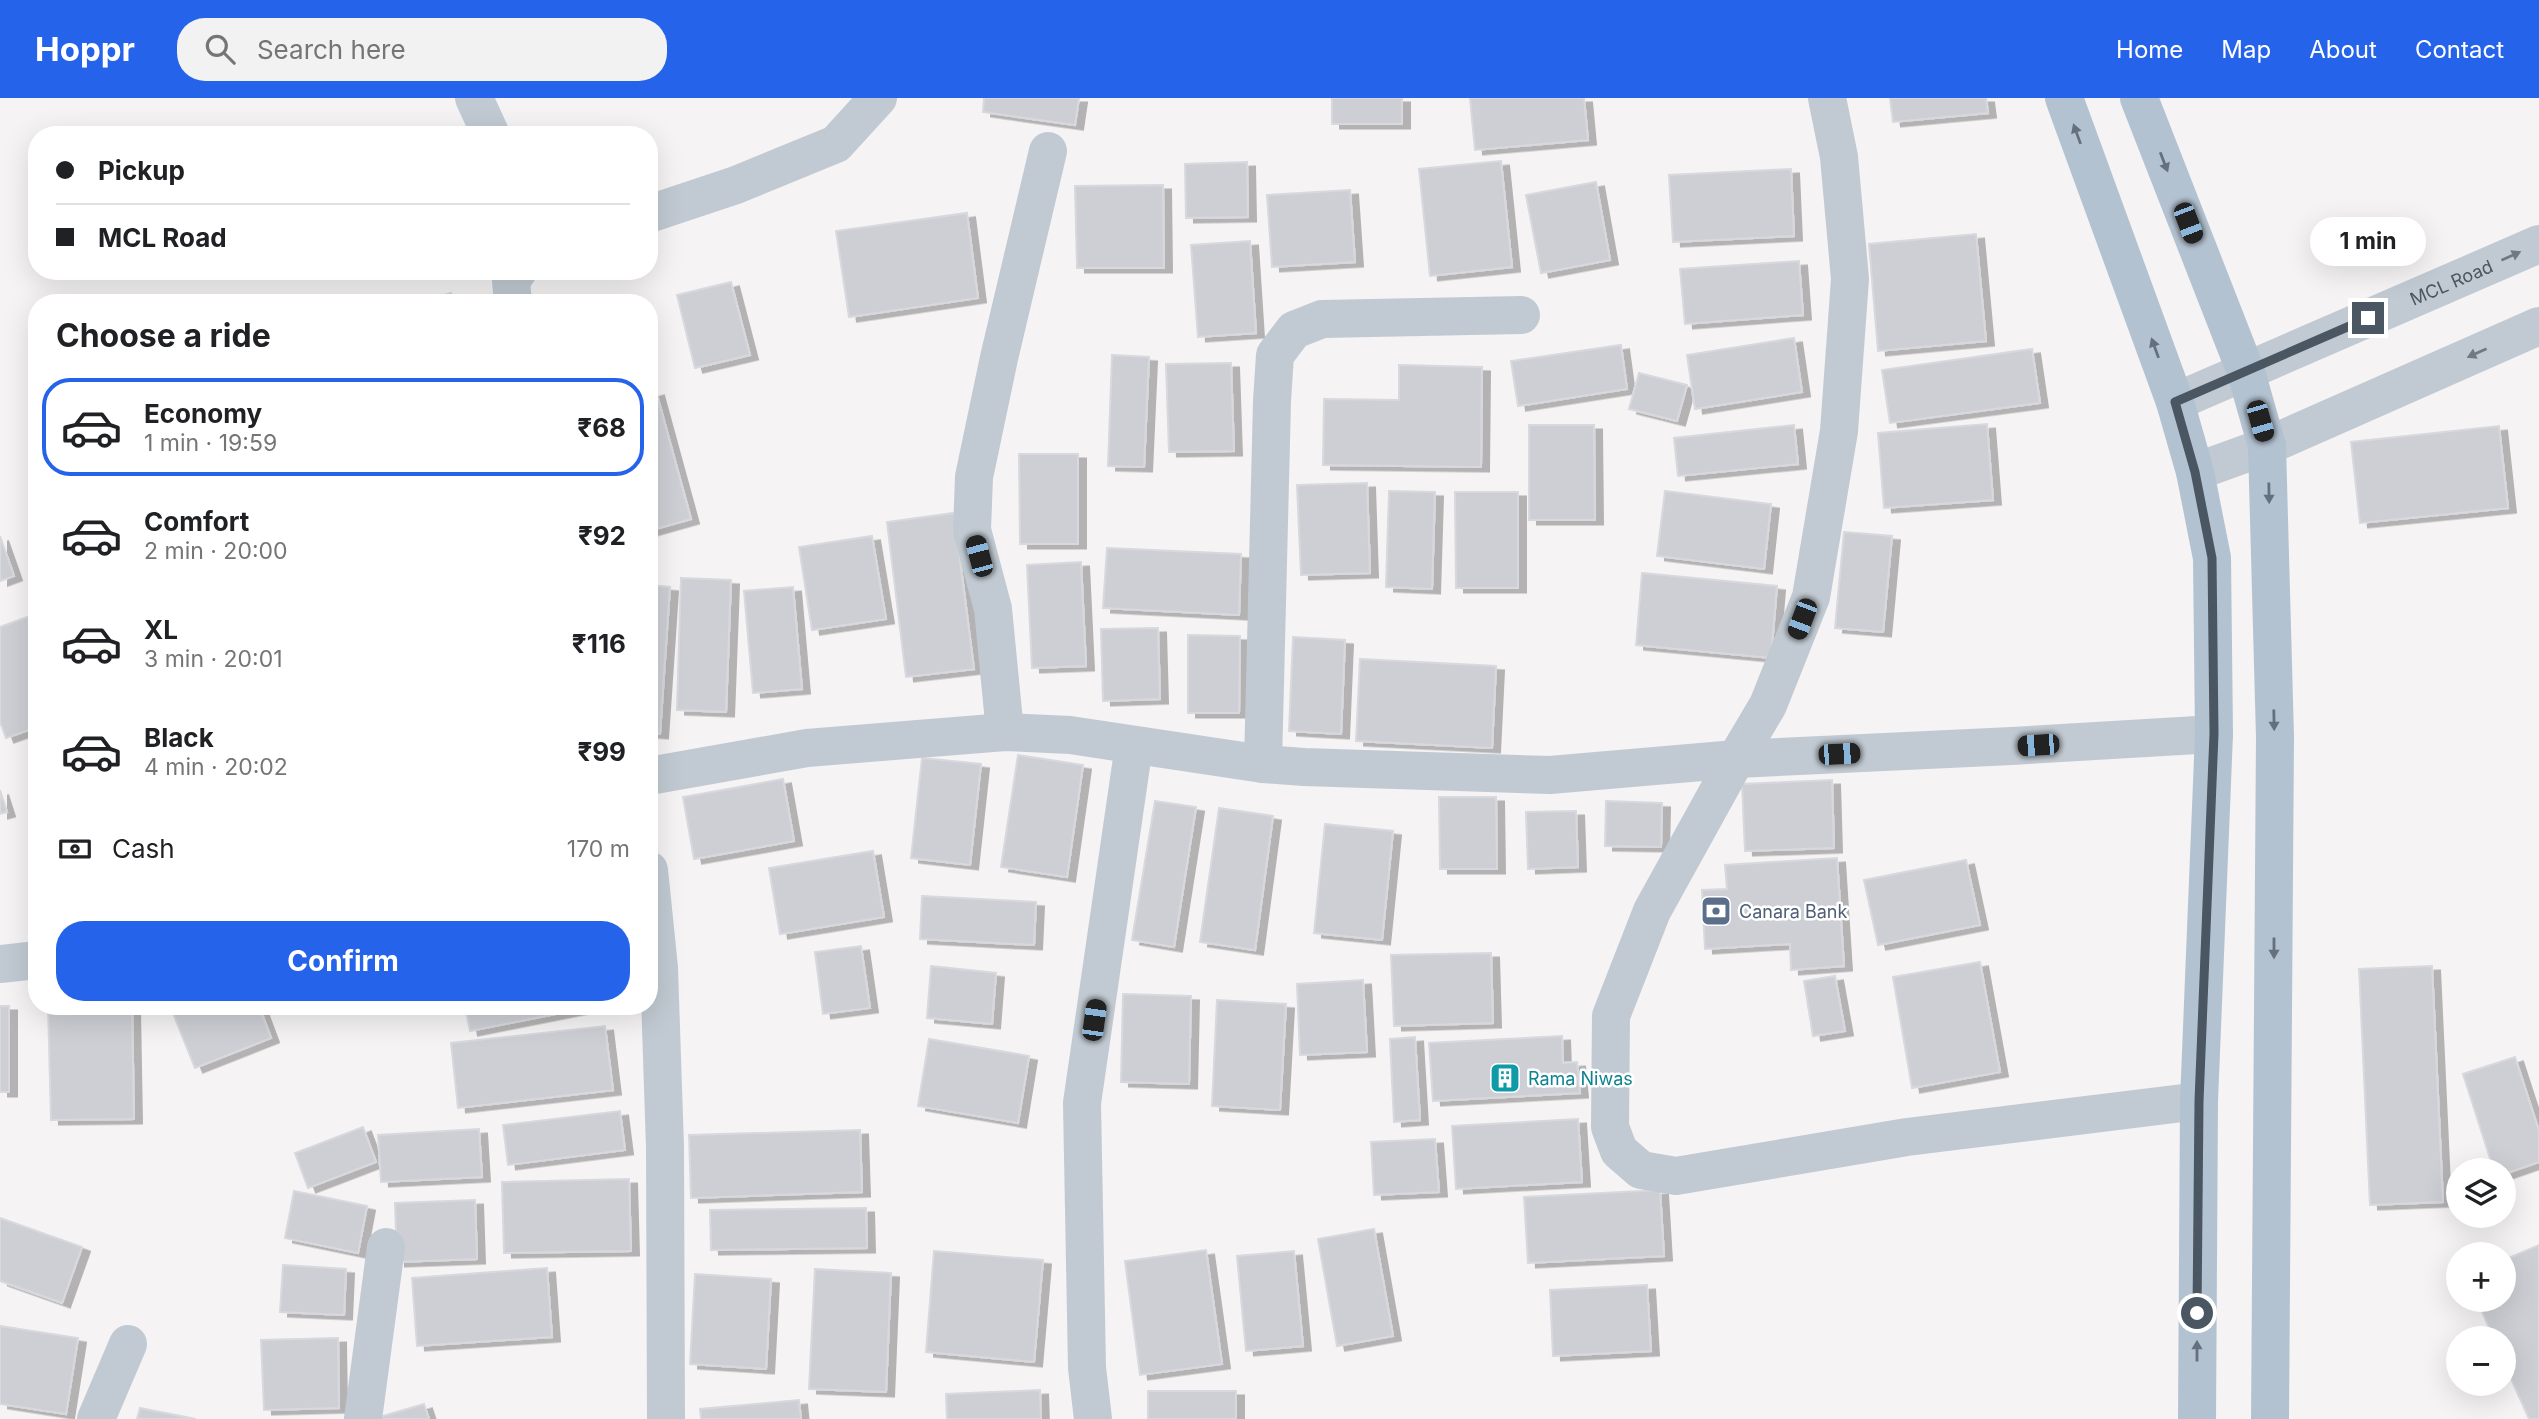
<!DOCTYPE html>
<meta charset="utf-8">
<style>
body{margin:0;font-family:Inter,sans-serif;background:#f2f2f2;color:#202124;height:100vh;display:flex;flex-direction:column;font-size:26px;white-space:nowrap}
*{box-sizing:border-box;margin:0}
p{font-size:23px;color:#757577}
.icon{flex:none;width:38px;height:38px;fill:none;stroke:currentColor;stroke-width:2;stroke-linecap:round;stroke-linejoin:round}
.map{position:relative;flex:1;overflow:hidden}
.side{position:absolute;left:28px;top:196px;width:630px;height:721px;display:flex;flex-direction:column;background:#fff;border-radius:28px;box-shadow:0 7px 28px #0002}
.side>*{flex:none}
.hud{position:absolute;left:28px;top:28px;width:630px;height:154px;border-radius:28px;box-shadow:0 7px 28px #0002;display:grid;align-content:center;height:154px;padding:0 28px;background:#fff}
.tools{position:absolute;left:2446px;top:1060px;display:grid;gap:14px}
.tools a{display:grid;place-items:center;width:70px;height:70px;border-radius:50%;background:#fff;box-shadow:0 7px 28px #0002;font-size:35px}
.end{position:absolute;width:32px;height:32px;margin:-16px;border:9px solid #4a5661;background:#fff;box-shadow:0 0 0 4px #fff}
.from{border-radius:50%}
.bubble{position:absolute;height:49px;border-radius:24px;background:#fff;box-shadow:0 7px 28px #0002;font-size:23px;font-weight:700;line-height:49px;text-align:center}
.car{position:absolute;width:21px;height:42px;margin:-21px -10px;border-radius:9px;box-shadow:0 0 5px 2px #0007;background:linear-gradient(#222 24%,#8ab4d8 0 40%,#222 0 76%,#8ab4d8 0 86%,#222 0)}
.hud b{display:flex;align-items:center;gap:24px;height:66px;font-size:26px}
.hud b+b{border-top:2px solid #e0e0e0}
.hud i{width:18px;height:18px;background:#202124}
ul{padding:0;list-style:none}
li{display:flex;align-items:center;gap:21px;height:98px;margin:0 14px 10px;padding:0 14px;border:4px solid transparent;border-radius:28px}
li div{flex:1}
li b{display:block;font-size:26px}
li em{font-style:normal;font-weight:700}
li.current{border-color:#2563eb}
li>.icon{width:63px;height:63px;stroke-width:1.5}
h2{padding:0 28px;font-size:32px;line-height:84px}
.pay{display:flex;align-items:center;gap:18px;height:77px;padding:0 28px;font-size:26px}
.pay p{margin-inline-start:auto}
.cta{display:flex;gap:14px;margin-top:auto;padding:14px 28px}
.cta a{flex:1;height:80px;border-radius:28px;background:#2563eb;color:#fff;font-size:28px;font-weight:700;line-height:80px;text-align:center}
header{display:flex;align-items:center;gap:42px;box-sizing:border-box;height:98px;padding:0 35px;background:#2563eb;color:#fff}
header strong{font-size:33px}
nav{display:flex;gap:38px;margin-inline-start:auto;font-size:24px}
.search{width:490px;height:63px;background:#f2f2f2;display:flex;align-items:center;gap:18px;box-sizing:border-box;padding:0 24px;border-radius:28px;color:#757577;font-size:26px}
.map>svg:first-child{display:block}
.building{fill:#cdcfd5;stroke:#d7d9de;stroke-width:2;filter:url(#shadow)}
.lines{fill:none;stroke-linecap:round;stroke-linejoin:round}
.minor{stroke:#c1cad2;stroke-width:38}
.major{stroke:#b3c2d1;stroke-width:38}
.oneway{fill:#64717d}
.oneway2{fill:#6e7983}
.route{stroke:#4a5661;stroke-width:9}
.labels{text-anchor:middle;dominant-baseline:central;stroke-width:5;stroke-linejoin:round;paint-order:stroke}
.street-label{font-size:18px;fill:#4a5661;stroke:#fff}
.service-label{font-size:18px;fill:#4e5e75;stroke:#fff;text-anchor:start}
.culture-label{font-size:18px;fill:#0d838f;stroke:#fff;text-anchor:start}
</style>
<header>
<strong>Hoppr</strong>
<div class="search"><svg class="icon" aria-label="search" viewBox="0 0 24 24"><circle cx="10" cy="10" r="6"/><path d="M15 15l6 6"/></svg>Search here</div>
<nav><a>Home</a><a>Map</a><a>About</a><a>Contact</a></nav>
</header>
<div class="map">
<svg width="2539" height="1321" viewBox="0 0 2539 1321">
<defs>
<filter id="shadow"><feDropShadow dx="8" dy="4.5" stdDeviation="0" flood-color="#0004"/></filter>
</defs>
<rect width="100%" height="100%" fill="#f5f3f3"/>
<path class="building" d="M984,0H1079L1075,27L983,14Z
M1332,0H1402V26H1332Z
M1470,0H1584L1588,42L1475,52Z
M1890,0H1986L1988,15L1893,24Z
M1501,63L1512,169L1430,178L1419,71Z
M1247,64L1248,119L1186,120L1185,66Z
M1791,71L1794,138L1673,144L1669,77Z
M1596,84L1610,162L1541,175L1526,97Z
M1163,87L1164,170H1077L1075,88Z
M1350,92L1355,164L1272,169L1267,97Z
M967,115L978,200L849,219L836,133Z
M1976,136L1986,243L1878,253L1869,146Z
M1250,143L1256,235L1198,239L1191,147Z
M1799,163L1803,217L1685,226L1680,171Z
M731,184L750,257L695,270L677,197Z
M451,195L454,205H414Z
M1794,240L1802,294L1695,311L1687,257Z
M1621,247L1627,291L1518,308L1511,263Z
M2032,251L2040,305L1890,325L1882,272Z
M1112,257L1149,259L1144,369L1108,368Z
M1231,265L1234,353L1169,354L1166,266Z
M1399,267L1482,269L1481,369L1323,367L1324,301L1399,302Z
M1639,275L1687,287L1677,323L1629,311Z
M656,293L691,421L649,433V295Z
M1987,326L1993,402L1884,410L1878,335Z
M1529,327H1594L1595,422H1529Z
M1794,327L1798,366L1678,378L1674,340Z
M2499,328L2508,410L2360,425L2351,344Z
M1019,356H1078V446H1020Z
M1367,385L1370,475L1301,477L1297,387Z
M1389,393L1435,394L1432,491L1386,489Z
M1665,393L1771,406L1764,471L1657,458Z
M1455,394H1518V490H1456Z
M954,415L974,571L906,579L887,424Z
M1844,434L1892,438L1883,534L1835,530Z
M0,438L14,478L0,483Z
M872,438L886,521L812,532L799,449Z
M1107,450L1241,456L1239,517L1103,510Z
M1081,464L1086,568L1032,570L1027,467Z
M1642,475L1777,488L1771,560L1636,547Z
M681,480L731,482L726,614L677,612Z
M649,487L670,489L660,636L649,635Z
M793,489L802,591L753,595L744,493Z
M30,518L37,536V629L6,640L0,624V529Z
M1158,530L1160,601L1103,603L1101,531Z
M1188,537L1240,538L1239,615H1188Z
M1293,539L1345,542L1341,636L1289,633Z
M1360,561L1496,568L1492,650L1356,643Z
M1018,657L1083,667L1067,779L1001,769Z
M922,660L981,666L970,767L911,760Z
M783,681L794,743L694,761L683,699Z
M1832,682L1834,750L1745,753L1742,686Z
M0,692L7,714L0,716Z
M1439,699H1496L1497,771H1440Z
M1155,703L1196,709L1174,849L1132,842Z
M1606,703L1662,705L1661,749L1605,748Z
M1219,710L1273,718L1255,852L1200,844Z
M1576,713L1578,769L1528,771L1526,714Z
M1325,726L1393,733L1382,842L1314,835Z
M873,753L884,819L780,836L769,770Z
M1837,760L1844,868L1791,872L1790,846L1705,851L1702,792L1727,791L1725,767Z
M1966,762L1980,827L1878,847L1864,782Z
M922,798L1036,804L1034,847L920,841Z
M861,848L870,910L823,916L815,854Z
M1491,855L1493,925L1394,928L1391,857Z
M1980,864L2000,974L1912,990L1893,879Z
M931,868L996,875L992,926L927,920Z
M2432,868L2443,1104L2370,1107L2359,871Z
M1835,878L1845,933L1813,938L1804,883Z
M1363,882L1367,954L1300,957L1297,886Z
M1123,896L1191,898L1189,986L1121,984Z
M1217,902L1286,906L1280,1012L1212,1008Z
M0,908H9V994H0Z
M48,908H132L134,1021L51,1022Z
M170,908H259L271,940L195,970Z
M465,908H596L470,933Z
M605,928L613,992L458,1010L451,945Z
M1562,938L1563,965L1577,964L1580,995L1433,1003L1429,945Z
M1415,939L1420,1022L1394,1024L1390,941Z
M929,941L1029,958L1018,1025L918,1008Z
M2515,959L2539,1033V1064L2504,1076V1073H2494L2463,976Z
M620,1013L625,1052L508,1067L503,1027Z
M1578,1021L1582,1084L1456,1091L1452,1028Z
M363,1029L376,1064L308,1090L295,1055Z
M479,1031L482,1079L381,1084L378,1037Z
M860,1032L862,1094L691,1100L689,1037Z
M1435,1041L1439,1094L1374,1097L1371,1044Z
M629,1081L631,1153L504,1155L502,1084Z
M1660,1092L1664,1158L1528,1165L1524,1099Z
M294,1093L367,1108L358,1155L285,1140Z
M475,1102L477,1161L397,1164L395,1105Z
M866,1110L867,1150L711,1152L710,1112Z
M0,1120L82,1149L62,1205L0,1183Z
M1374,1131L1393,1238L1337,1248L1318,1141Z
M2539,1147V1321H2529L2504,1265V1241H2494L2477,1202H2504V1162Z
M1206,1152L1222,1266L1140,1277L1125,1163Z
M934,1153L1043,1162L1034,1264L926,1254Z
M1294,1153L1303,1248L1246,1253L1237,1158Z
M283,1167L346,1171L344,1217L280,1214Z
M547,1170L552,1239L417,1248L412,1180Z
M815,1171L891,1175L886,1294L809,1291Z
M695,1176L771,1181L766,1271L690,1266Z
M1647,1187L1651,1253L1553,1258L1550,1192Z
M0,1228L78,1240L66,1316L0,1306Z
M338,1240L339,1310L264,1312L261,1242Z
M1040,1292L1041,1321H947L946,1296Z
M1148,1293H1236V1321H1148Z
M799,1302L801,1321H701L700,1311Z
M424,1306L429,1321H376V1320Z
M140,1310L196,1321H137Z"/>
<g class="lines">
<g class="minor">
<path d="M474,0L491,37"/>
<path d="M1827,0L1839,59L1850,181L1839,333L1811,499L1768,607L1736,661L1652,813L1611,918L1610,1029L1619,1053L1641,1072L1676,1078L1907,1039L2199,1003"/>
<path d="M649,116L736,87L836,46L878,0"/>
<path d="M513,205L511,183L518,173"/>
<path id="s1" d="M2175,304L2539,146"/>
<path d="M2195,374L2267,348L2539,228"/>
<path d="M1005,634L993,511L972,432L974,379L999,260L1048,53"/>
<path d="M1263,666L1272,303L1275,257L1294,232L1322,221L1521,217"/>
<path d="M649,678L807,650L1005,634L1070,637L1263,666L1304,669L1550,677L1736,661L2012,648L2214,636"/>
<path d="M649,772L659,870L665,1049L666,1321"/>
<path d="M0,866L37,862"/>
<path d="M96,1321L128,1246"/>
<path d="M363,1321L386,1149"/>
<path d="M1093,1321L1087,1270L1082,1005L1134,647"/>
</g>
<path class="major" d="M2064,0L2175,304L2195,374L2212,460L2214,636L2199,1003L2197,1321
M2139,0L2246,274L2267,348L2275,639L2270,1321"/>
</g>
<defs><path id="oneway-solid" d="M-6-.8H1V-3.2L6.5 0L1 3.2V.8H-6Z" transform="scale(1.75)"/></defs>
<g class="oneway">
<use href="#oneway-solid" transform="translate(2077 36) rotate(-110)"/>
<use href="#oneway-solid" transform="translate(2164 64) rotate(69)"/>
<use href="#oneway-solid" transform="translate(2155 250) rotate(-110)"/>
<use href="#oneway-solid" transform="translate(2269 395) rotate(89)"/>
<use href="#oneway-solid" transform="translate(2274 622) rotate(89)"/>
<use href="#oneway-solid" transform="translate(2274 850) rotate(90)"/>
<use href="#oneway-solid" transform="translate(2197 1253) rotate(-90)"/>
</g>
<g class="oneway2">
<use href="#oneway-solid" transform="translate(2511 158) rotate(-24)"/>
<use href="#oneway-solid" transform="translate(2477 255) rotate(156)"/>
</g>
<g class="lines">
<path class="route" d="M2197,1215L2199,1003L2214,636L2212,460L2195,374L2175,304L2368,220"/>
</g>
<defs>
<g id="bank-square" transform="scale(1.575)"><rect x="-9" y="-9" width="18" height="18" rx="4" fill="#5c6f8a" stroke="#fff"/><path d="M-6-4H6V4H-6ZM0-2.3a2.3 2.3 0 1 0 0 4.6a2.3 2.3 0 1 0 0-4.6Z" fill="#fff"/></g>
<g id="building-square" transform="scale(1.575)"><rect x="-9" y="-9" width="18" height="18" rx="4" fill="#0f9aa8" stroke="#fff"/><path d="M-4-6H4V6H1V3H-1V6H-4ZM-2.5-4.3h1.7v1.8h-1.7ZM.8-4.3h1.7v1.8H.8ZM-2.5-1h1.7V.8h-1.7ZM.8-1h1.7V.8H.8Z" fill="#fff"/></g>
</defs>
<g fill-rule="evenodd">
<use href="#bank-square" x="1716" y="813"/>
<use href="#building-square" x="1505" y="980"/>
</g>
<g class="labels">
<g class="street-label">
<text stroke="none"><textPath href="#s1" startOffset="301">MCL Road</textPath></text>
</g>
<g class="service-label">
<text x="1739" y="813">Canara Bank</text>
</g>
<g class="culture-label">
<text x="1528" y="980">Rama Niwas</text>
</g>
</g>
</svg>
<div class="tools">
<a><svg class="icon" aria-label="layers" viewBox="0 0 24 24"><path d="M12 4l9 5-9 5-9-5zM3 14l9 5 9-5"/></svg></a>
<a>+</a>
<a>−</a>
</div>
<i class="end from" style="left:2197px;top:1215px"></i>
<i class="end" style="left:2368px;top:220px"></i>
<div class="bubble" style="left:2310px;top:119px;width:116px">1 min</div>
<i class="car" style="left:2188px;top:125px;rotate:159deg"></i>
<i class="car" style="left:2260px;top:323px;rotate:164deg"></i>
<i class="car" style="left:979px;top:458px;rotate:345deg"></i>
<i class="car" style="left:1802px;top:521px;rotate:201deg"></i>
<i class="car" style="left:2038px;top:647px;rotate:266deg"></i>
<i class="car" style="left:1839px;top:656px;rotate:87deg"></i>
<i class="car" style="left:1094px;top:922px;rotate:8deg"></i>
<div class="hud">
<b><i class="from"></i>Pickup</b>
<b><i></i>MCL Road</b>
</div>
<section class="side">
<h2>Choose a ride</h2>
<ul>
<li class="current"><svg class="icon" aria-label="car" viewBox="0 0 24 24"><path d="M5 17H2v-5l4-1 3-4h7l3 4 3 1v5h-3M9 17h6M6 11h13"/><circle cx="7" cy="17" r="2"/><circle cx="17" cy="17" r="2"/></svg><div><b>Economy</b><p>1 min · 19:59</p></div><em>₹68</em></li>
<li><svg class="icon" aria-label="car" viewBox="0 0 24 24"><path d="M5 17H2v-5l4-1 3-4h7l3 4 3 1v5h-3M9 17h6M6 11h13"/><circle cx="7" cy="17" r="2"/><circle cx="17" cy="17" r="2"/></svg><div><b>Comfort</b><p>2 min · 20:00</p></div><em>₹92</em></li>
<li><svg class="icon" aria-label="car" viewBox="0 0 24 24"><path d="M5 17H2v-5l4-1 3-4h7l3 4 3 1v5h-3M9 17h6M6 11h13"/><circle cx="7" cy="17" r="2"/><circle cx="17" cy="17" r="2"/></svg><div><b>XL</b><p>3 min · 20:01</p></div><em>₹116</em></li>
<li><svg class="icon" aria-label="car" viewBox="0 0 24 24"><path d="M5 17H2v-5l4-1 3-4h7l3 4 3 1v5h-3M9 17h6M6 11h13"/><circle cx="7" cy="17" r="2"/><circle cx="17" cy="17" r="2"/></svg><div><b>Black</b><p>4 min · 20:02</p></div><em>₹99</em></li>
</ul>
<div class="pay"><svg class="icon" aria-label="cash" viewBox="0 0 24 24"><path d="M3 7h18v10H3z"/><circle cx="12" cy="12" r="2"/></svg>Cash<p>170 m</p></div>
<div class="cta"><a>Confirm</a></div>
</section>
</div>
